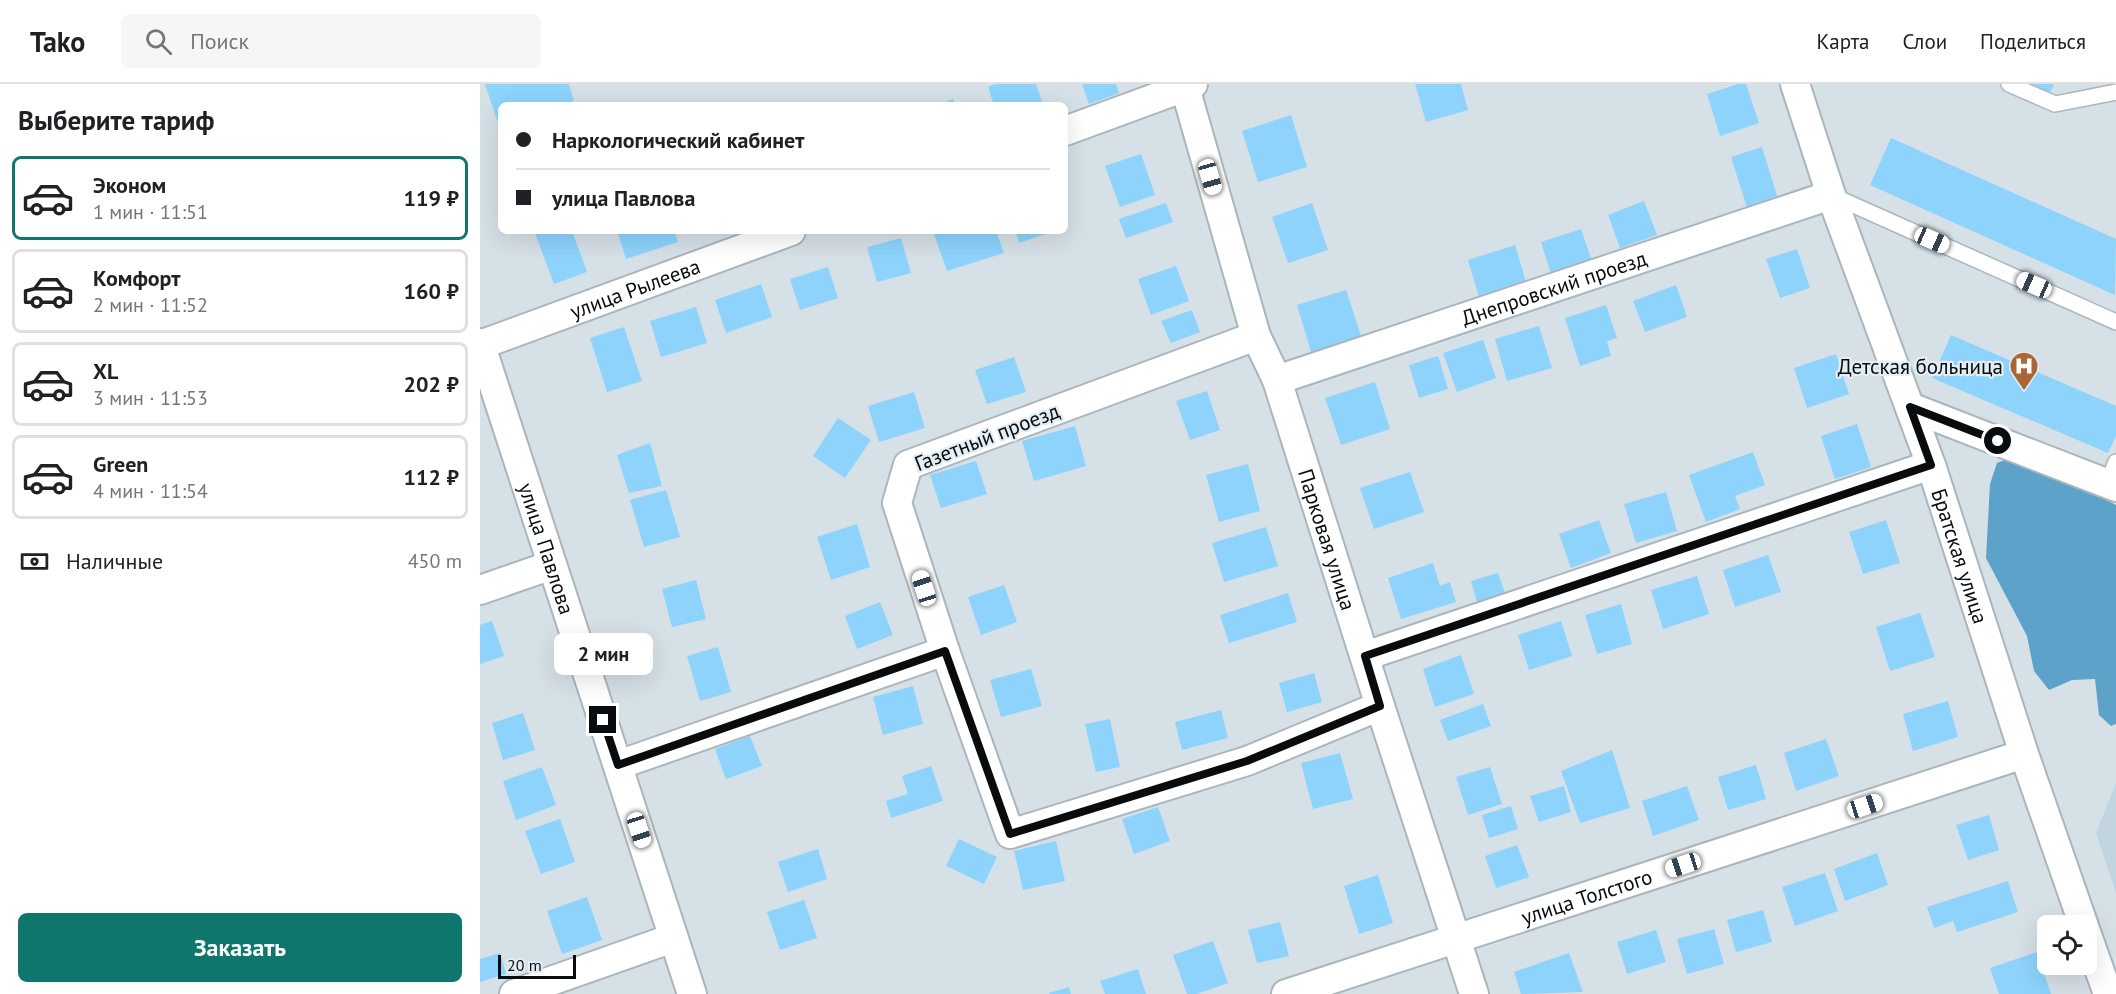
<!DOCTYPE html>
<html lang="ru">
<meta charset="utf-8">
<style>
body{margin:0;font-family:"PT Sans",sans-serif;background:#f6f6f6;color:#202124;height:100vh;display:flex;flex-direction:column;font-size:22px;white-space:nowrap}
*{box-sizing:border-box;margin:0}
p{font-size:20px;color:#757577}
.icon{flex:none;width:33px;height:33px;fill:none;stroke:currentColor;stroke-width:2;stroke-linecap:round;stroke-linejoin:round}
.map{position:relative;flex:1;overflow:hidden}
.details{display:flex;flex-direction:column;background:#fff;width:480px}
.details>*{flex:none}
.top-card{position:absolute;left:18px;top:18px;width:570px;height:132px;border-radius:9px;box-shadow:0 6px 24px #0002;display:grid;align-content:center;height:132px;padding:0 18px;background:#fff}
.controls{position:absolute;left:1557px;top:831px;display:grid;gap:12px}
.controls a{display:grid;place-items:center;width:60px;height:60px;border-radius:9px;background:#fff;box-shadow:0 6px 24px #0002;font-size:30px}
.scale{position:absolute;left:18px;bottom:15px;width:78px;box-sizing:border-box;padding-left:6px;border:3px solid #080c0e;border-top:0;font-size:16px;line-height:21px;white-space:nowrap;color:#080c0e;-webkit-text-stroke:4px #e3edf4;paint-order:stroke}
.end{position:absolute;width:27px;height:27px;margin:-14px;border:8px solid #080c0e;background:#fff;box-shadow:0 0 0 3px #fff}
.from{border-radius:50%}
.bubble{position:absolute;height:42px;border-radius:9px;background:#fff;box-shadow:0 6px 24px #0002;font-size:20px;font-weight:700;line-height:42px;text-align:center}
.car{position:absolute;width:18px;height:36px;margin:-18px -9px;border-radius:8px;box-shadow:0 0 4px 2px #0007;background:linear-gradient(#fff 24%,#345 0 40%,#fff 0 76%,#345 0 86%,#fff 0)}
.top-card b{display:flex;align-items:center;gap:21px;height:57px;font-size:22px}
.top-card b+b{border-top:2px solid #e0e0e0}
.top-card i{width:15px;height:15px;background:#202124}
ul{padding:0;list-style:none}
li{display:flex;align-items:center;gap:18px;height:84px;margin:0 12px 9px;padding:0 6px;border:3px solid #e0e0e0;border-radius:9px}
li div{flex:1}
li b{display:block;font-size:22px}
li em{font-style:normal;font-weight:700}
li.on{border-color:#0f766e}
li>.icon{width:54px;height:54px;stroke-width:1.5}
h2{padding:0 18px;font-size:27px;line-height:72px}
.pay{display:flex;align-items:center;gap:15px;height:66px;padding:0 18px;font-size:22px}
.pay p{margin-inline-start:auto}
.button{display:flex;gap:12px;margin-top:auto;padding:12px 18px}
.button a{flex:1;height:69px;border-radius:9px;background:#0f766e;color:#fff;font-size:24px;font-weight:700;line-height:69px;text-align:center}
header{display:flex;align-items:center;gap:36px;box-sizing:border-box;height:84px;padding:0 30px;background:#fff;border-bottom:2px solid #e0e0e0}
header strong{font-size:28px}
nav{display:flex;gap:33px;margin-inline-start:auto;font-size:21px}
.search{width:420px;height:54px;background:#f6f6f6;display:flex;align-items:center;gap:15px;box-sizing:border-box;padding:0 21px;border-radius:9px;color:#757577;font-size:22px}
main{display:flex;flex:1;min-height:0}
.map>svg:first-child{display:block}
.built{fill:#c2d4df}
.forest{fill:#5da2c9}
.building{fill:#8dd3fc}
.lines{fill:none;stroke-linecap:round;stroke-linejoin:round}
.service-casing{stroke:#abb6bc;stroke-width:18}
.minor-casing{stroke:#abb6bc;stroke-width:32}
.service{stroke:#fff;stroke-width:15}
.minor{stroke:#fff;stroke-width:28}
.route{stroke:#080c0e;stroke-width:8}
.labels{text-anchor:middle;dominant-baseline:central;stroke-width:4.5;stroke-linejoin:round;paint-order:stroke}
.street-label{font-size:21px;fill:#080c0e;stroke:#e3edf4}
.poi-label{font-size:21px;fill:#080c0e;stroke:#e3edf4;text-anchor:end}
</style>
<header>
<strong>Tako</strong>
<div class="search"><svg class="icon" aria-label="search" viewBox="0 0 24 24"><circle cx="10" cy="10" r="6"/><path d="M15 15l6 6"/></svg>Поиск</div>
<nav><a>Карта</a><a>Слои</a><a>Поделиться</a></nav>
</header>
<main>
<section class="details">
<h2>Выберите тариф</h2>
<ul>
<li class="on"><svg class="icon" aria-label="car" viewBox="0 0 24 24"><path d="M5 17H2v-5l4-1 3-4h7l3 4 3 1v5h-3M9 17h6M6 11h13"/><circle cx="7" cy="17" r="2"/><circle cx="17" cy="17" r="2"/></svg><div><b>Эконом</b><p>1 мин · 11:51</p></div><em>119 ₽</em></li>
<li><svg class="icon" aria-label="car" viewBox="0 0 24 24"><path d="M5 17H2v-5l4-1 3-4h7l3 4 3 1v5h-3M9 17h6M6 11h13"/><circle cx="7" cy="17" r="2"/><circle cx="17" cy="17" r="2"/></svg><div><b>Комфорт</b><p>2 мин · 11:52</p></div><em>160 ₽</em></li>
<li><svg class="icon" aria-label="car" viewBox="0 0 24 24"><path d="M5 17H2v-5l4-1 3-4h7l3 4 3 1v5h-3M9 17h6M6 11h13"/><circle cx="7" cy="17" r="2"/><circle cx="17" cy="17" r="2"/></svg><div><b>XL</b><p>3 мин · 11:53</p></div><em>202 ₽</em></li>
<li><svg class="icon" aria-label="car" viewBox="0 0 24 24"><path d="M5 17H2v-5l4-1 3-4h7l3 4 3 1v5h-3M9 17h6M6 11h13"/><circle cx="7" cy="17" r="2"/><circle cx="17" cy="17" r="2"/></svg><div><b>Green</b><p>4 мин · 11:54</p></div><em>112 ₽</em></li>
</ul>
<div class="pay"><svg class="icon" aria-label="cash" viewBox="0 0 24 24"><path d="M3 7h18v10H3z"/><circle cx="12" cy="12" r="2"/></svg>Наличные<p>450 m</p></div>
<div class="button"><a>Заказать</a></div>
</section>
<div class="map">
<svg width="1636" height="910" viewBox="0 0 1636 910">
<rect width="100%" height="100%" fill="#d6e0e7"/>
<path class="built" d="M1636,699V809L1616,749Z"/>
<path class="forest" d="M1537,371L1636,421V640L1631,642L1619,631L1615,595L1592,596L1569,606L1554,587L1547,552L1506,474L1510,400L1517,379Z"/>
<path class="building" d="M5,0H89L94,17L81,21H21V41L19,42Z
M515,0H556L563,21H514L508,3Z
M602,0H636L639,9L609,20Z
M935,0H981L988,26L946,38Z
M1258,0H1266L1279,39L1240,52L1227,10Z
M1539,0H1574L1568,13Z
M473,15L475,21H456Z
M811,31L827,83L778,98L762,47Z
M1411,54L1636,155L1635,211L1390,101Z
M1282,63L1298,115L1267,124L1251,73Z
M661,70L675,111L640,123L625,82Z
M1164,117L1177,151L1140,164L1128,131Z
M686,119L693,138L646,154L639,135Z
M832,119L848,166L808,179L792,133Z
M1101,145L1112,177L1071,190L1061,158Z
M61,147H92L107,188L74,200L55,149Z
M137,147H194L198,158L146,175Z
M453,147H516L524,169L467,187Z
M536,147H574L539,159Z
M421,154L431,189L397,198L387,163Z
M1035,161L1046,198L999,213L988,176Z
M1317,165L1330,204L1300,214L1286,175Z
M696,182L709,217L671,231L658,195Z
M348,183L358,214L320,226L310,195Z
M281,200L292,233L246,249L235,216Z
M1196,201L1207,233L1165,248L1153,217Z
M866,206L882,255L832,271L817,221Z
M1126,221L1137,254L1127,257L1131,272L1100,282L1085,234Z
M216,223L227,259L181,273L170,237Z
M712,226L720,248L691,259L681,237Z
M1059,242L1072,284L1027,297L1015,255Z
M144,243L162,297L127,308L110,254Z
M1471,251L1636,322V352L1628,369L1452,294Z
M1003,256L1016,294L977,308L963,269Z
M1356,270L1369,310L1327,324L1314,284Z
M958,272L968,305L939,314L929,281Z
M534,273L546,308L507,320L495,286Z
M895,298L910,345L861,361L845,314Z
M727,307L740,346L710,356L696,317Z
M434,308L445,344L399,358L388,322Z
M358,334L391,356L365,394L333,372Z
M1377,340L1391,383L1355,395L1341,352Z
M595,342L606,382L554,397L542,357Z
M170,359L182,402L149,409L137,371Z
M1273,368L1285,401L1255,412L1260,425L1226,438L1209,391Z
M496,377L507,410L461,424L450,391Z
M768,380L780,427L739,438L726,391Z
M930,388L944,428L894,445L880,404Z
M186,406L200,453L164,463L150,416Z
M1186,408L1197,447L1156,459L1144,420Z
M1119,436L1131,469L1091,484L1079,450Z
M1406,436L1420,479L1383,490L1369,448Z
M377,440L390,483L351,496L337,453Z
M786,443L798,482L744,498L732,459Z
M1288,471L1301,508L1255,523L1243,486Z
M953,479L960,502L970,498L976,518L921,535L908,494Z
M1018,489L1026,512L998,521L991,497Z
M1217,492L1229,530L1183,545L1171,506Z
M216,496L226,535L192,543L182,505Z
M524,501L537,538L501,551L488,513Z
M808,509L817,538L749,559L740,531Z
M400,518L413,551L377,565L365,532Z
M1141,520L1152,560L1117,570L1105,531Z
M1440,529L1455,573L1410,587L1396,543Z
M12,537L24,572L0,580V541Z
M1081,537L1092,572L1049,586L1038,551Z
M238,563L251,608L220,617L207,572Z
M981,571L994,610L955,623L943,585Z
M551,585L562,622L521,633L510,596Z
M834,589L842,618L807,628L799,599Z
M433,602L443,640L403,651L393,613Z
M1468,617L1478,653L1433,667L1423,630Z
M1003,620L1011,642L968,657L960,636Z
M741,626L748,654L702,666L695,638Z
M43,629L55,666L23,676L12,639Z
M630,635L640,683L616,688L605,640Z
M270,652L282,682L246,695L235,665Z
M1346,655L1359,692L1316,707L1304,669Z
M1132,666L1150,724L1100,739L1081,687Z
M860,669L873,715L833,725L821,679Z
M1276,681L1286,715L1248,726L1238,693Z
M451,682L463,717L411,734L406,717L428,710L422,692Z
M62,683L76,721L36,736L23,697Z
M1010,683L1022,720L988,731L976,693Z
M1084,702L1091,728L1059,738L1050,712Z
M1207,702L1219,736L1173,752L1162,717Z
M1031,722L1038,745L1009,754L1002,731Z
M678,723L690,757L654,770L642,735Z
M1509,731L1519,766L1488,776L1476,741Z
M80,735L95,778L61,790L45,747Z
M479,755L517,773L504,800L466,782Z
M576,757L585,797L543,806L534,767Z
M1037,761L1049,793L1016,804L1005,772Z
M338,765L347,795L308,808L298,778Z
M1397,769L1408,801L1365,817L1354,785Z
M1345,789L1358,827L1315,842L1302,803Z
M898,791L913,839L879,850L864,802Z
M1528,797L1538,828L1477,848L1473,837L1454,844L1447,823Z
M107,813L122,856L82,870L67,827Z
M324,816L337,854L300,866L287,828Z
M1283,826L1292,858L1256,868L1247,836Z
M800,838L809,872L777,879L768,846Z
M1234,845L1244,880L1207,890L1197,855Z
M1176,846L1186,878L1147,890L1137,858Z
M733,857L748,899L717,910H707L693,871Z
M1557,868L1571,910H1519L1510,884Z
M20,869L26,890L0,898V875Z
M1089,869L1103,908L1041,910L1034,888Z
M658,885L666,910H625L620,897Z
M589,903L591,910H569V909Z"/>
<g class="lines">
<g class="service-casing">
<path id="service" d="M1529,0L1575,20L1636,8
M1351,111L1636,238
M1627,400L1636,378"/>
</g>
<g class="minor-casing">
<g id="minor">
<path id="s1" d="M704,0L776,252L797,296L900,622L994,910"/>
<path id="s2" d="M1315,0L1351,111L1451,381L1544,670L1604,842"/>
<path d="M585,47L713,0"/>
<path d="M776,252L428,381L417,419L465,567L530,750L767,677L900,622"/>
<path id="s3" d="M0,259L212,910"/>
<path id="s4" d="M0,261L311,147"/>
<path id="s5" d="M797,296L1351,111"/>
<path d="M1430,323L1636,403"/>
<path d="M0,506L72,481"/>
<path d="M885,572L1451,381"/>
<path d="M138,681L465,567"/>
<path d="M1606,848L1628,910"/>
<path d="M34,910L193,854"/>
<path id="s6" d="M806,910L1544,670"/>
</g>
</g>
<use href="#service" class="service"/>
<use href="#minor" class="minor"/>
</g>
<g class="lines">
<path class="route" d="M123,636L138,681L465,567L530,750L767,677L900,622L885,572L1451,381L1430,323L1518,357"/>
</g>
<defs>
<g id="hospital-pin" transform="scale(1.5)"><path d="M0 17L-7.5 6A9.5 9.5 0 1 1 7.5 6Z" fill="#aa6735" stroke="#e3edf4"/><path d="M-5-5h3v3.5h4V-5h3V5h-3V1.5h-4V5h-3Z" fill="#fff"/></g>
</defs>
<g fill-rule="evenodd">
<use href="#hospital-pin" x="1544" y="282"/>
</g>
<g class="labels">
<g class="street-label">
<text stroke="none"><textPath href="#s5" startOffset="292">Днепровский проезд</textPath></text>
<text stroke="none"><textPath href="#s4" startOffset="165">улица Рылеева</textPath></text>
<text transform="translate(507 353) rotate(-21)">Газетный проезд</text>
<text stroke="none"><textPath href="#s1" startOffset="478">Парковая улица</textPath></text>
<text stroke="none"><textPath href="#s3" startOffset="216">улица Павлова</textPath></text>
<text stroke="none"><textPath href="#s2" startOffset="500">Братская улица</textPath></text>
<text stroke="none"><textPath href="#s6" startOffset="316">улица Толстого</textPath></text>
</g>
<g class="poi-label">
<text x="1523" y="282">Детская больница</text>
</g>
</g>
</svg>
<div class="controls">
<a><svg class="icon" aria-label="locate" viewBox="0 0 24 24"><circle cx="12" cy="12" r="6"/><path d="M12 2v4M12 18v4M2 12h4M18 12h4"/></svg></a>
</div>
<div class="scale">20 m</div>
<i class="end from" style="left:1518px;top:357px"></i>
<i class="end" style="left:123px;top:636px"></i>
<div class="bubble" style="left:74px;top:549px;width:99px">2 мин</div>
<i class="car" style="left:730px;top:93px;rotate:164deg"></i>
<i class="car" style="left:1452px;top:156px;rotate:114deg"></i>
<i class="car" style="left:1554px;top:201px;rotate:294deg"></i>
<i class="car" style="left:444px;top:504px;rotate:342deg"></i>
<i class="car" style="left:1385px;top:722px;rotate:72deg"></i>
<i class="car" style="left:159px;top:746px;rotate:162deg"></i>
<i class="car" style="left:1203px;top:781px;rotate:252deg"></i>
<div class="top-card">
<b><i class="from"></i>Наркологический кабинет</b>
<b><i></i>улица Павлова</b>
</div>
</div>
</main>
